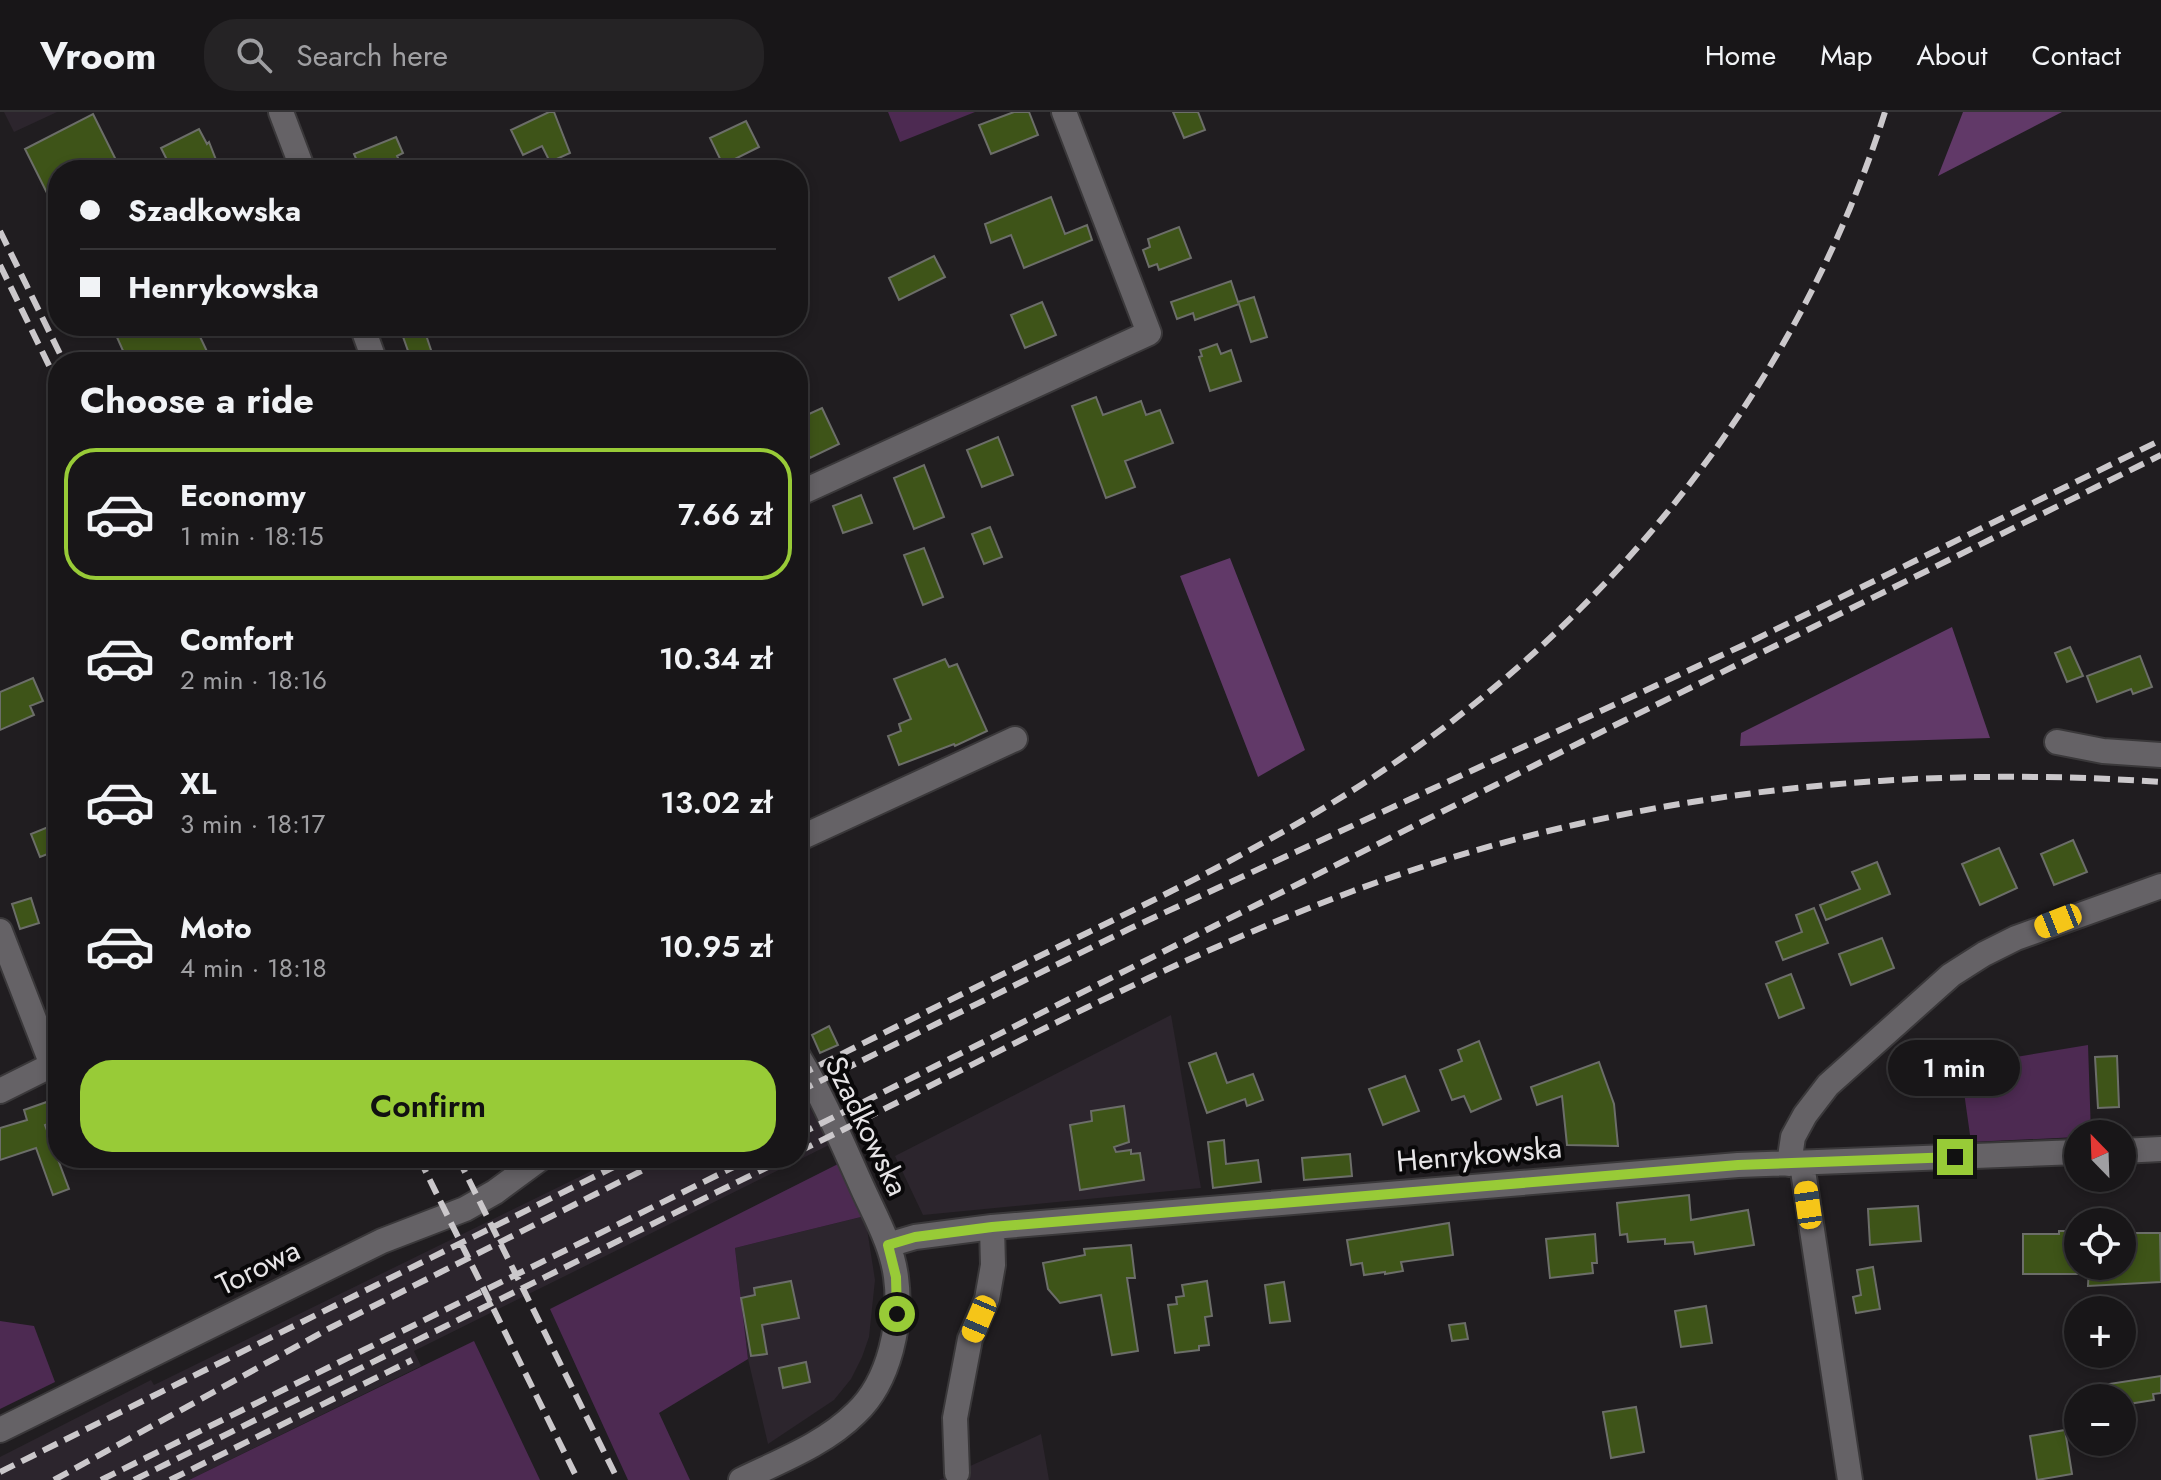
<!DOCTYPE html>
<meta charset="utf-8">
<style>
body{margin:0;font-family:Jost,sans-serif;background:#252325;color:#f1f3f6;height:100vh;display:flex;flex-direction:column;font-size:30px;white-space:nowrap}
*{box-sizing:border-box;margin:0}
p{font-size:26px;color:#9f9fa2}
.icon{flex:none;width:44px;height:44px;fill:none;stroke:currentColor;stroke-width:2;stroke-linecap:round;stroke-linejoin:round}
.map{position:relative;flex:1;overflow:hidden}
.panel{position:absolute;left:48px;top:240px;width:760px;height:816px;display:flex;flex-direction:column;background:#181618;border-radius:32px;box-shadow:0 4px 12px #0003,0 0 0 2px #363537}
.panel>*{flex:none}
.hud{position:absolute;left:48px;top:48px;width:760px;height:176px;border-radius:32px;box-shadow:0 4px 12px #0003,0 0 0 2px #363537;display:grid;align-content:center;height:176px;padding:0 32px;background:#181618}
.needle{width:52px;rotate:337deg}
.tools{position:absolute;left:2064px;top:1008px;display:grid;gap:16px}
.tools a{display:grid;place-items:center;width:72px;height:72px;border-radius:50%;background:#181618;box-shadow:0 4px 12px #0003,0 0 0 2px #363537;font-size:40px}
.end{position:absolute;width:36px;height:36px;margin:-18px;border:10px solid #98cb37;background:#111;box-shadow:0 0 0 4px #111}
.from{border-radius:50%}
.bubble{position:absolute;height:56px;border-radius:28px;background:#181618;box-shadow:0 4px 12px #0003,0 0 0 2px #363537;font-size:26px;font-weight:600;line-height:56px;text-align:center}
.car{position:absolute;width:24px;height:48px;margin:-24px -12px;border-radius:10px;box-shadow:0 0 6px 2px #0007;background:linear-gradient(#f5c518 24%,#345 0 40%,#f5c518 0 76%,#345 0 86%,#f5c518 0)}
.hud b{display:flex;align-items:center;gap:28px;height:76px;font-size:30px}
.hud b+b{border-top:2px solid #363537}
.hud i{width:20px;height:20px;background:#f1f3f6}
ul{padding:0;list-style:none}
li{display:flex;align-items:center;gap:24px;height:132px;margin:0 16px 12px;padding:0 16px;border:4px solid transparent;border-radius:32px}
li div{flex:1}
li b{display:block;font-size:30px}
li em{font-style:normal;font-weight:600}
li.current{border-color:#98cb37}
li>.icon{width:72px;height:72px;stroke-width:1.5}
h2{padding:0 32px;font-size:36px;line-height:96px}
.action{display:flex;gap:16px;margin-top:auto;padding:16px 32px}
.action a{flex:1;height:92px;border-radius:32px;background:#98cb37;color:#111;font-size:32px;font-weight:600;line-height:92px;text-align:center}
header{display:flex;align-items:center;gap:48px;box-sizing:border-box;height:112px;padding:0 40px;background:#181618;border-bottom:2px solid #363537}
header strong{font-size:38px}
nav{display:flex;gap:44px;margin-inline-start:auto;font-size:28px}
.search{width:560px;height:72px;background:#252325;display:flex;align-items:center;gap:20px;box-sizing:border-box;padding:0 28px;border-radius:32px;color:#9f9fa2;font-size:30px}
.map>svg:first-child{display:block}
.built{fill:#2c252d}
.green{fill:#4d2a52}
.forest{fill:#613968}
.building{fill:#3e5418;stroke:#6c6e69;stroke-width:2}
.lines{fill:none;stroke-linecap:round;stroke-linejoin:round}
.minor-casing{stroke:#3a383a;stroke-width:28}
.minor{stroke:#656266;stroke-width:24}
.rail{stroke:#cbc8cb;stroke-width:6;stroke-dasharray:16 8;stroke-linecap:butt}
.route{stroke:#98cb37;stroke-width:10}
.labels{text-anchor:middle;dominant-baseline:central;stroke-width:8;stroke-linejoin:round;paint-order:stroke}
.street-label{font-size:30px;fill:#e6e4e6;stroke:#090809}
</style>
<header>
<strong>Vroom</strong>
<div class="search"><svg class="icon" aria-label="search" viewBox="0 0 24 24"><circle cx="10" cy="10" r="6"/><path d="M15 15l6 6"/></svg>Search here</div>
<nav><a>Home</a><a>Map</a><a>About</a><a>Contact</a></nav>
</header>
<div class="map">
<svg width="2161" height="1368" viewBox="0 0 2161 1368">
<rect width="100%" height="100%" fill="#201d20"/>
<path class="built" d="M4,0H57L14,20Z
M1171,903L1201,1076L923,1103L895,1044Z
M798,972L829,1033L414,1239L421,1254L189,1368H0V1345L151,1268L154,1273L618,1046H798Z
M865,1104L875,1168L869,1225L862,1245L851,1267L834,1288L768,1332L748,1247L735,1136Z
M1041,1322L1049,1368H939L1037,1324Z"/>
<path class="green" d="M888,0H975L900,30Z
M2088,933L2091,1022H2078V1025L1971,1030L1962,966L1980,951Z
M838,1052L865,1104L735,1136L748,1247L659,1301L690,1368H628L550,1197Z
M0,1209L34,1214L55,1270L0,1297Z
M474,1229L540,1368H189Z"/>
<path class="forest" d="M1963,0H2062L1938,64Z
M1230,446L1305,638L1258,665L1180,464Z
M1952,515L1990,626L1740,634L1741,621Z"/>
<path class="building" d="M549,0H554L570,41L550,50L542,34L523,43L511,18Z
M1014,0H1029L1038,23L991,42L979,13Z
M1173,0H1198L1205,18L1184,26Z
M93,2L121,58H58V103L25,37Z
M746,9L759,35L723,53L710,26Z
M199,17L207,32L209,30L220,58H172L161,36Z
M396,25L403,41L397,44L401,52L388,58H361L354,42Z
M1051,85L1065,122L1087,113L1092,128L1024,156L1011,123L991,131L985,112Z
M1179,115L1191,146L1159,158L1157,152L1149,155L1143,138L1150,135L1148,127Z
M934,144L945,165L899,188L889,166Z
M1231,169L1238,190L1254,185L1267,225L1251,230L1239,192L1195,208L1193,201L1177,207L1171,190Z
M1042,190L1056,223L1025,236L1011,203Z
M112,214H195L212,250H128Z
M415,214H423L435,250H412L401,219Z
M1217,232L1221,242L1231,238L1241,269L1210,279L1199,245L1202,244L1200,238Z
M1096,285L1103,303L1141,289L1146,303L1160,298L1173,331L1125,349L1135,375L1106,386L1072,294Z
M822,296L839,332L810,346L798,319V307Z
M998,325L1013,363L982,375L967,338Z
M924,353L944,405L914,417L894,366Z
M861,383L872,411L843,421L833,394Z
M990,415L1002,445L984,452L972,422Z
M924,436L943,485L923,493L904,443Z
M2070,535L2083,564L2067,570L2055,541Z
M2140,544L2152,575L2133,582L2131,577L2097,590L2087,564Z
M945,547L949,555L957,552L987,619L955,634L954,632L899,653L888,624L901,619L899,612L911,607L894,567Z
M33,566L43,589L30,594L34,603L0,618V580Z
M58,711V738L40,745L31,722Z
M2073,728L2087,760L2054,773L2041,742Z
M1999,736L2017,776L1980,793L1962,752Z
M1877,750L1890,782L1826,808L1820,793L1860,777L1852,760Z
M31,786L39,811L20,817L12,792Z
M1814,796L1828,831L1783,848L1776,830L1802,820L1796,803Z
M1882,826L1894,856L1851,873L1839,842Z
M1791,862L1804,896L1779,906L1766,872Z
M829,914L838,933L820,941L812,923Z
M1479,929L1501,987L1471,1000L1464,984L1452,988L1440,958L1462,949L1458,938Z
M1216,941L1227,971L1253,962L1263,988L1247,994L1245,987L1207,1001L1189,951Z
M2117,944L2119,995L2098,996L2095,945Z
M1599,950L1614,992L1618,1034L1567,1033L1562,984L1537,993L1531,975Z
M1405,964L1419,999L1383,1013L1369,977Z
M58,986V1008L45,1013L69,1077L53,1083L36,1036L0,1048V1016L27,1008L24,998Z
M1124,994L1129,1030L1114,1035L1116,1040L1131,1038V1042L1140,1041L1144,1068L1080,1078L1070,1013L1092,1009L1091,999Z
M1224,1028L1226,1052L1258,1048L1261,1070L1213,1076L1208,1030Z
M1350,1042L1352,1064L1304,1068L1302,1046Z
M1689,1083L1691,1108L1748,1098L1754,1133L1695,1142L1693,1130L1665,1132V1127L1628,1130L1627,1122L1620,1123L1617,1091Z
M1918,1094L1921,1129L1870,1133L1868,1097Z
M1449,1111L1453,1143L1401,1150L1403,1159L1385,1162V1160L1364,1163L1362,1151L1351,1153L1347,1128Z
M2059,1119H2078V1162H2023V1122H2059Z
M2122,1121H2160L2161,1170L2088,1174L2089,1154H2122Z
M1595,1122L1597,1151H1592L1593,1161L1550,1166L1546,1127Z
M1131,1133L1135,1166H1127L1138,1239L1112,1243L1101,1183L1060,1191L1048,1177L1043,1151L1085,1143L1084,1137Z
M1873,1155L1880,1197L1856,1201L1853,1185L1861,1183L1857,1158Z
M791,1169L799,1206L762,1213L767,1242L751,1244L741,1186L755,1183L754,1176Z
M1207,1169L1212,1204L1205,1205L1209,1233L1199,1234V1238L1175,1241L1168,1193L1177,1192L1176,1185L1184,1184L1182,1173Z
M1284,1170L1290,1209L1270,1211L1265,1173Z
M1706,1194L1712,1231L1681,1235L1675,1199Z
M1465,1211L1468,1227L1452,1229L1449,1213Z
M806,1250L810,1270L783,1276L779,1256Z
M2161,1264V1281L2153,1282L2154,1288L2122,1293V1286H2084L2083,1276Z
M1636,1295L1644,1340L1611,1346L1603,1300Z
M2065,1318L2072,1362L2037,1368L2030,1324Z"/>
<g class="lines">
<g class="minor-casing">
<path id="minor" d="M281,0L303,58
M362,214L375,250
M798,382L1149,221L1064,0
M2057,630L2103,639L2161,643
M798,727L1015,627
M0,819L52,953L0,979
M2122,1039L2161,1037
M1789,1052L1793,1025L1805,1003L1828,973L1951,863L1984,842L2016,826L2161,774
M1802,1052L1850,1368
M888,1133L915,1125L992,1115L1738,1053L2078,1040
M0,1318L382,1129L465,1097L495,1080L541,1046
M957,1361L955,1306L970,1227L987,1187L993,1153L992,1115
M741,1368C780,1349 825,1332 856,1301C890,1269 902,1210 896,1165C892,1133 875,1104 862,1075C842,1031 823,985 798,944"/>
</g>
<use href="#minor" class="minor"/>
<path class="rail" d="M0,119L64,250
M0,153L58,272
M798,964C895,915 992,867 1089,820C1191,770 1293,719 1387,656C1618,501 1801,267 1885,0
M798,980L1129,817L1748,531L2161,328
M798,1023L1585,628L2161,343
M798,1040C981,950 1161,851 1353,779C1610,683 1888,651 2161,670
M419,1046L578,1368
M458,1046L618,1368
M0,1360L632,1046
M54,1368L330,1216L667,1046
M101,1368L752,1046
M134,1368L786,1046
M170,1368L412,1248"/>
</g>
<g class="lines">
<path class="route" d="M897,1202L896,1165L888,1133L915,1125L992,1115L1738,1053L1955,1045"/>
</g>
<g class="labels">
<g class="street-label">
<text transform="translate(867 1014) rotate(64)">Szadkowska</text>
<text transform="translate(1479 1042) rotate(-5)">Henrykowska</text>
<text transform="translate(258 1155) rotate(-26)">Torowa</text>
</g>
</g>
</svg>
<div class="tools">
<a><svg class="needle" viewBox="-14 -14 28 28"><path d="M0-13l5 13h-10z" fill="#e53935"/><path d="M0 13l5-13h-10z" fill="#9f9fa2"/></svg></a>
<a><svg class="icon" aria-label="locate" viewBox="0 0 24 24"><circle cx="12" cy="12" r="6"/><path d="M12 2v4M12 18v4M2 12h4M18 12h4"/></svg></a>
<a>+</a>
<a>−</a>
</div>
<i class="end from" style="left:897px;top:1202px"></i>
<i class="end" style="left:1955px;top:1045px"></i>
<div class="bubble" style="left:1888px;top:928px;width:132px">1 min</div>
<i class="car" style="left:2058px;top:809px;rotate:248deg"></i>
<i class="car" style="left:1808px;top:1093px;rotate:352deg"></i>
<i class="car" style="left:979px;top:1207px;rotate:203deg"></i>
<div class="hud">
<b><i class="from"></i>Szadkowska</b>
<b><i></i>Henrykowska</b>
</div>
<section class="panel">
<h2>Choose a ride</h2>
<ul>
<li class="current"><svg class="icon" aria-label="car" viewBox="0 0 24 24"><path d="M5 17H2v-5l4-1 3-4h7l3 4 3 1v5h-3M9 17h6M6 11h13"/><circle cx="7" cy="17" r="2"/><circle cx="17" cy="17" r="2"/></svg><div><b>Economy</b><p>1 min · 18:15</p></div><em>7.66 zł</em></li>
<li><svg class="icon" aria-label="car" viewBox="0 0 24 24"><path d="M5 17H2v-5l4-1 3-4h7l3 4 3 1v5h-3M9 17h6M6 11h13"/><circle cx="7" cy="17" r="2"/><circle cx="17" cy="17" r="2"/></svg><div><b>Comfort</b><p>2 min · 18:16</p></div><em>10.34 zł</em></li>
<li><svg class="icon" aria-label="car" viewBox="0 0 24 24"><path d="M5 17H2v-5l4-1 3-4h7l3 4 3 1v5h-3M9 17h6M6 11h13"/><circle cx="7" cy="17" r="2"/><circle cx="17" cy="17" r="2"/></svg><div><b>XL</b><p>3 min · 18:17</p></div><em>13.02 zł</em></li>
<li><svg class="icon" aria-label="car" viewBox="0 0 24 24"><path d="M5 17H2v-5l4-1 3-4h7l3 4 3 1v5h-3M9 17h6M6 11h13"/><circle cx="7" cy="17" r="2"/><circle cx="17" cy="17" r="2"/></svg><div><b>Moto</b><p>4 min · 18:18</p></div><em>10.95 zł</em></li>
</ul>
<div class="action"><a>Confirm</a></div>
</section>
</div>
